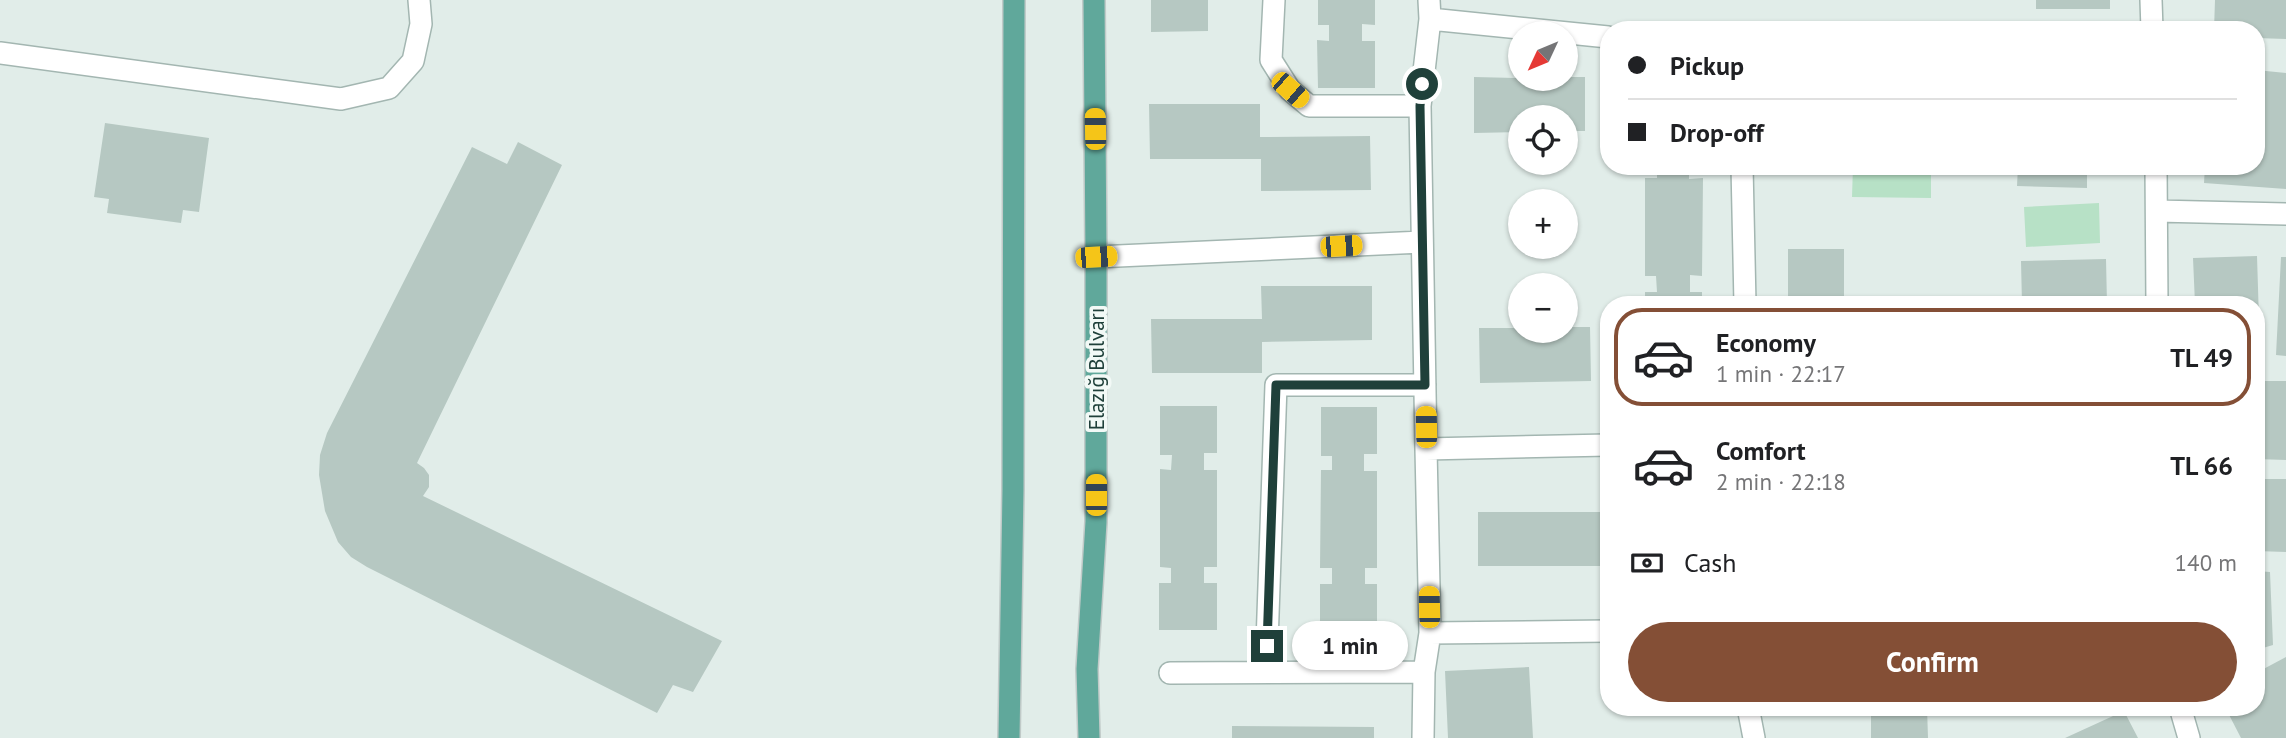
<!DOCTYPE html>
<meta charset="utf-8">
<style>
body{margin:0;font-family:"PT Sans",sans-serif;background:#f6f6f6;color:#202124;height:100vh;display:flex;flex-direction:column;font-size:26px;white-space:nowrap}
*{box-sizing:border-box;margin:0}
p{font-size:23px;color:#757577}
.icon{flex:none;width:38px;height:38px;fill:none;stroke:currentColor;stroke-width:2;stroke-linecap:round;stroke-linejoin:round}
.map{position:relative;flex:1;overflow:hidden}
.side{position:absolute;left:1600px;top:296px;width:665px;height:420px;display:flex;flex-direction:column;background:#fff;border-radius:28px;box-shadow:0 2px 5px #0004}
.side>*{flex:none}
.banner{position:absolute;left:1600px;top:21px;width:665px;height:154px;border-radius:28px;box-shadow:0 2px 5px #0004;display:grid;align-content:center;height:154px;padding:0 28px;background:#fff}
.needle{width:46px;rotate:226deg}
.buttons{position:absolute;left:1508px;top:21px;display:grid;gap:14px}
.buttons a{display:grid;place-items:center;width:70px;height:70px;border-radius:50%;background:#fff;box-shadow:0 2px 5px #0004;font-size:35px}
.end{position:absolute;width:32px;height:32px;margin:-16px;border:9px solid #1f403a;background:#fff;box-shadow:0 0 0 4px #fff}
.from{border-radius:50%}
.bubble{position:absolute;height:49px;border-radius:24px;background:#fff;box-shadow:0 2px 5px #0004;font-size:23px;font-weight:700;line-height:49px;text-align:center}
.car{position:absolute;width:21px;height:42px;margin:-21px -10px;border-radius:9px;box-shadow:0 0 5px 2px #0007;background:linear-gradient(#f5c518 24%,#345 0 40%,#f5c518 0 76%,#345 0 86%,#f5c518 0)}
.banner b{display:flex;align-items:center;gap:24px;height:66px;font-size:26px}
.banner b+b{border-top:2px solid #e0e0e0}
.banner i{width:18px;height:18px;background:#202124}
ul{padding:12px 0 0;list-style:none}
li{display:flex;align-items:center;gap:21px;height:98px;margin:0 14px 10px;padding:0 14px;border:4px solid transparent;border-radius:28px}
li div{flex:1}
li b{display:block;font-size:26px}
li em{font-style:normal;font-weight:700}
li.selected{border-color:#844f36}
li>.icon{width:63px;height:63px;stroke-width:1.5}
.pay{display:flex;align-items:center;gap:18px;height:77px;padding:0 28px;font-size:26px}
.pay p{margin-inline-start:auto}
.button{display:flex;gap:14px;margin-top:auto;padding:14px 28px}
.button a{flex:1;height:80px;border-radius:42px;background:#844f36;color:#fff;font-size:28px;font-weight:700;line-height:80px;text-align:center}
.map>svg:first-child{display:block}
.green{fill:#b7e1c6}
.building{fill:#b6c8c2}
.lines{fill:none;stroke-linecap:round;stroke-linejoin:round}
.minor-casing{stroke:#a3b6b1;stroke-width:24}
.major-casing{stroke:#c0cac8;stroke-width:24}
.minor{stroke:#fff;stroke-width:21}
.major{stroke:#60a89b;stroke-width:21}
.route{stroke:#1f403a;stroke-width:9}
.labels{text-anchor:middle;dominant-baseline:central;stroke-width:7;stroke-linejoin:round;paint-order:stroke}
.street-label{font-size:21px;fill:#1f403a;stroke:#f2f9f6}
</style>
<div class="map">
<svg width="2286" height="738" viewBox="0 0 2286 738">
<rect width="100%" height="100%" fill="#e1ede9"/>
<path class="green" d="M1853,166H1931V198L1852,197Z
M2099,203L2100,243L2026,247L2024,207Z"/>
<path class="building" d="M1151,0H1208V31L1151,32Z
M1318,0H1375V25L1362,24V41H1375V88H1318L1317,40L1329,41V25H1318Z
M2036,0H2110V9H2036Z
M2215,0H2286V39L2256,38V30H2214Z
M2256,70L2286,73V189L2204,183L2205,166H2256Z
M1474,77L1566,79V77H1585V131H1566V117H1521V132L1474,133Z
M1149,104H1260V137L1370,136L1371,190L1261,191V159H1150Z
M105,123L209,138L199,212L183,210L181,223L107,213L109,199L94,197Z
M518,142L562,165L417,463L424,468L429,475V487L423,496L722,641L693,692L673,685L657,713L367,567L351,557L338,542L325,511L319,475L320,455L327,433L472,147L507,164Z
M1657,166H1689V179L1703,178L1702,276L1690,275V292H1702V304H1645V292H1657L1656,276H1645V178H1657Z
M2018,166H2087V188L2017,186Z
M1788,249H1844V296H1832V304H1799V298H1788Z
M2257,256L2260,352H2256V304H2195L2193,258Z
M2281,257H2286V356L2276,355Z
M2106,259L2107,304H2022L2021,261Z
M1261,286H1372V340L1262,342V373H1152L1151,319H1262Z
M1566,327H1590L1591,381L1480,383L1479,328H1521V331H1566Z
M2256,381H2286V460L2256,459Z
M1160,406H1217V453H1204V470H1217V567H1204V583H1217V630H1159V583H1171V568L1160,567V469L1171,470L1172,455H1160Z
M1321,407H1377V454H1364V471H1377V568H1365V584H1377V631H1320V584H1332V568H1320L1321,470H1332V456H1321Z
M2256,479H2286V552L2256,551Z
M1478,512H1608V566H1478Z
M2256,571L2270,572L2273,645L2256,650Z
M2286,657V738H2241L2225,707H2256V673Z
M1529,667L1533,738H1448L1445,671Z
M1871,707H1927L1928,738H1871Z
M2031,707H2052V708L2032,713Z
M2124,711L2138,738H2065Z
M1232,726L1374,727V738H1232Z"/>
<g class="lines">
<g class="minor-casing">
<path id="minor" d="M1274,0L1271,60L1290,90L1309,106H1420
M1429,0L1430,19L1420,106L1426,449L1608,445
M2151,0L2152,30
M1430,19L1608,37
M0,53L341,99L389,88L413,61L421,24L419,0
M1742,166L1745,304
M2156,166L2157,304
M2157,211L2286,214
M1096,257L1422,242
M1430,633L1608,631
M1266,672L1276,385H1425
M1170,673L1424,672
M1748,707L1754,738
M2180,707L2189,738
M1423,738L1424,672L1430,633L1426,449"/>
</g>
<g class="major-casing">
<path id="major" d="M1009,738L1013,490L1014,0
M1089,738L1087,669L1096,522V257L1094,0"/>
</g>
<use href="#minor" class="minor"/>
<use href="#major" class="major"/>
</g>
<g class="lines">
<path class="route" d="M1267,646L1276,385H1425L1420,106L1422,84"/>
</g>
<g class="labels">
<g class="street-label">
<text transform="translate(1096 369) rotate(-90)">Elazığ Bulvarı</text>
</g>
</g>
</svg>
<div class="buttons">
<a><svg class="needle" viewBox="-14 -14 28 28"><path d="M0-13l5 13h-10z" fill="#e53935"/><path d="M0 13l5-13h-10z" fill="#757577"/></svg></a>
<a><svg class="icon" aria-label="locate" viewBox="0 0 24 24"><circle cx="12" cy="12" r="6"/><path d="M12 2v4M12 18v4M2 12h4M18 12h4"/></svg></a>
<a>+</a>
<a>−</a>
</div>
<i class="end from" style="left:1422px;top:84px"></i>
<i class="end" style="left:1267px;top:646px"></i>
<div class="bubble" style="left:1292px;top:621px;width:116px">1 min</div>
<i class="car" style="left:1290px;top:90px;rotate:131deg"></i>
<i class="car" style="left:1095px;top:129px;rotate:359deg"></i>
<i class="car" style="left:1341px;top:246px;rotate:87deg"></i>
<i class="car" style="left:1096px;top:257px;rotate:87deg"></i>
<i class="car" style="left:1426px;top:427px;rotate:359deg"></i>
<i class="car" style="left:1096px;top:495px;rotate:0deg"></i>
<i class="car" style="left:1429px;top:607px;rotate:359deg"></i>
<div class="banner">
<b><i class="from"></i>Pickup</b>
<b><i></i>Drop-off</b>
</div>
<section class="side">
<ul>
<li class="selected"><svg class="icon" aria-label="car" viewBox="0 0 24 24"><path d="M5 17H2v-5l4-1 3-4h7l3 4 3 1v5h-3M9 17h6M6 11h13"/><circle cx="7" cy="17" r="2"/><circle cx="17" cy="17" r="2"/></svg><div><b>Economy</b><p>1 min · 22:17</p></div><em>TL 49</em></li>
<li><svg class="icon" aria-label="car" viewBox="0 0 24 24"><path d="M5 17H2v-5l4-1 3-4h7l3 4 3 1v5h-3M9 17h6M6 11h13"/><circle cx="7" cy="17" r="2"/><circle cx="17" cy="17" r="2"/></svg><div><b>Comfort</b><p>2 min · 22:18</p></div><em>TL 66</em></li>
</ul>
<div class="pay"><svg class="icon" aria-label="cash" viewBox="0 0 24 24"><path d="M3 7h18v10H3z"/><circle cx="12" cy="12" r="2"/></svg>Cash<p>140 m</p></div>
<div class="button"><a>Confirm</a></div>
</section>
</div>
